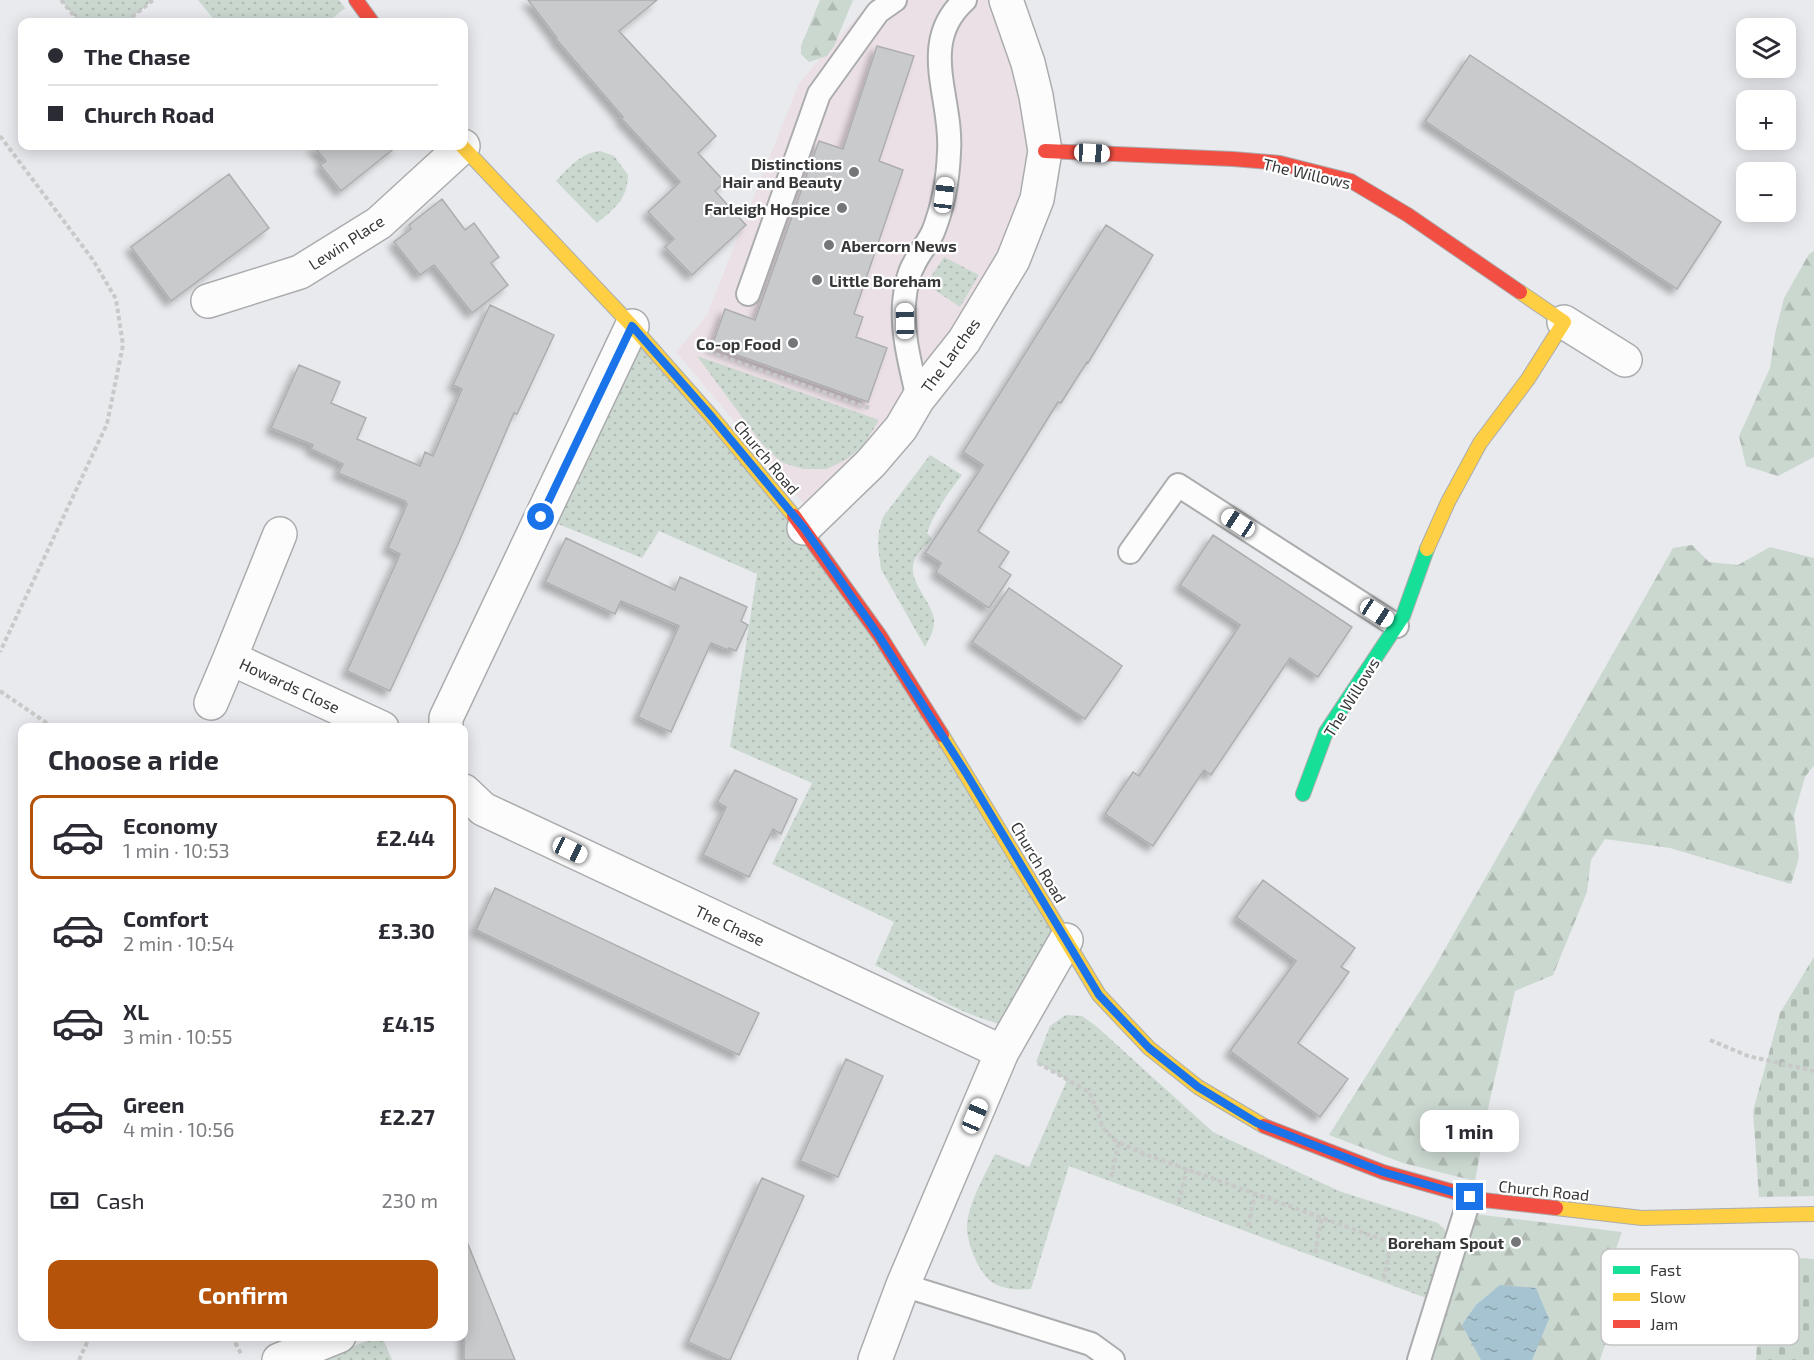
<!DOCTYPE html>
<meta charset="utf-8">
<style>
body{margin:0;font-family:"Exo 2",sans-serif;background:#f7f7f7;color:#2b2b33;height:100vh;display:flex;flex-direction:column;font-size:22px;white-space:nowrap}
*{box-sizing:border-box;margin:0}
p{font-size:20px;color:#7c7c81}
.icon{flex:none;width:33px;height:33px;fill:none;stroke:currentColor;stroke-width:2;stroke-linecap:round;stroke-linejoin:round}
.map{position:relative;flex:1;overflow:hidden}
.sheet{position:absolute;left:18px;top:723px;width:450px;height:618px;display:flex;flex-direction:column;background:#fff;border-radius:12px;box-shadow:0 3px 15px #0003}
.sheet>*{flex:none}
.top-card{position:absolute;left:18px;top:18px;width:450px;height:132px;border-radius:12px;box-shadow:0 3px 15px #0003;display:grid;align-content:center;height:132px;padding:0 30px;background:#fff}
.tools{position:absolute;left:1736px;top:18px;display:grid;gap:12px}
.tools a{display:grid;place-items:center;width:60px;height:60px;border-radius:12px;background:#fff;box-shadow:0 3px 15px #0003;font-size:30px}
.end{position:absolute;width:27px;height:27px;margin:-14px;border:8px solid #1a73e8;background:#fff;box-shadow:0 0 0 3px #fff}
.from{border-radius:50%}
.bubble{position:absolute;height:42px;border-radius:12px;background:#fff;box-shadow:0 3px 15px #0003;font-size:20px;font-weight:700;line-height:42px;text-align:center}
.car{position:absolute;width:18px;height:36px;margin:-18px -9px;border-radius:8px;box-shadow:0 0 4px 2px #0007;background:linear-gradient(#fff 24%,#345 0 40%,#fff 0 76%,#345 0 86%,#fff 0)}
.top-card b{display:flex;align-items:center;gap:21px;height:57px;font-size:22px}
.top-card b+b{border-top:2px solid #e1e1e2}
.top-card i{width:15px;height:15px;background:#2b2b33}
ul{padding:0;list-style:none}
li{display:flex;align-items:center;gap:18px;height:84px;margin:0 12px 9px;padding:0 18px;border:3px solid transparent;border-radius:12px}
li div{flex:1}
li b{display:block;font-size:22px}
li em{font-style:normal;font-weight:700}
li.selected{border-color:#b45309}
li>.icon{width:54px;height:54px;stroke-width:1.5}
h2{padding:0 30px;font-size:27px;line-height:72px}
.pay{display:flex;align-items:center;gap:15px;height:66px;padding:0 30px;font-size:22px}
.pay p{margin-inline-start:auto}
.action{display:flex;gap:12px;margin-top:auto;padding:12px 30px}
.action a{flex:1;height:69px;border-radius:12px;background:#b45309;color:#fff;font-size:24px;font-weight:700;line-height:69px;text-align:center}
.map>svg:first-child{display:block}
.commercial{fill:#ece0e7}
.grass{fill:url(#grass-dots)}
.forest{fill:url(#forest-firs)}
.cemetery{fill:url(#cemetery-stones)}
.water{fill:url(#water-ripples)}
.building{fill:#c9cacc;stroke:#aeaeb0;stroke-width:1.5;filter:url(#shadow)}
.lines{fill:none;stroke-linecap:round;stroke-linejoin:round}
.lane-casing{stroke:#abacae;stroke-width:26}
.street-casing{stroke:#abacae;stroke-width:36}
.fast-casing{stroke:#abacae;stroke-width:16}
.slow-casing{stroke:#abacae;stroke-width:16}
.jam-casing{stroke:#abacae;stroke-width:16}
.path{stroke:#c9c9c9;stroke-width:4;stroke-dasharray:4.5 3;stroke-linecap:butt}
.lane{stroke:#fcfcfc;stroke-width:22}
.street{stroke:#fcfcfc;stroke-width:33}
.fast{stroke:#16e098;stroke-width:14}
.slow{stroke:#ffcf43;stroke-width:14}
.jam{stroke:#f24e42;stroke-width:14}
.route{stroke:#1a73e8;stroke-width:8}
.poi-dot{fill:#747678;stroke:#fff;stroke-width:2}
.labels{text-anchor:middle;dominant-baseline:central;stroke-width:4.5;stroke-linejoin:round;paint-order:stroke}
.poi-label{font-size:16px;font-weight:bold;fill:#363739;stroke:#fff;text-anchor:end}
.street-label{font-size:16px;fill:#363739;stroke:#fff}
.key{fill:#fff;stroke:#c3c3c4;stroke-width:1.5}
.key-label{font-size:16px;fill:#363739}
</style>
<div class="map">
<svg width="1814" height="1360" viewBox="0 0 1814 1360">
<defs>
<pattern id="grass-dots" width="8" height="8" patternUnits="userSpaceOnUse" patternTransform="scale(1.5)"><rect width="8" height="8" fill="#cbd8d0"/><path d="M2 2h.1M6 6h.1" fill="none" stroke="#afbab3" stroke-width="1.8" stroke-linecap="round"/></pattern>
<pattern id="forest-firs" width="22" height="20" patternUnits="userSpaceOnUse" patternTransform="scale(1.5)"><rect width="22" height="20" fill="#cbd8d0"/><path d="M5 1l3.5 6h-7zM16 11l3.5 6h-7z" fill="#afbab3"/></pattern>
<pattern id="cemetery-stones" width="16" height="16" patternUnits="userSpaceOnUse" patternTransform="scale(1.5)"><rect width="16" height="16" fill="#cbd8d0"/><path d="M2 7V4a2 2 0 0 1 4 0v3zM10 15v-3a2 2 0 0 1 4 0v3z" fill="#afbab3"/></pattern>
<pattern id="water-ripples" width="26" height="14" patternUnits="userSpaceOnUse" patternTransform="scale(1.5)"><rect width="26" height="14" fill="#a6c3d2"/><path d="M2 4q2-2 4 0t4 0M15 11q2-2 4 0t4 0" fill="none" stroke="#889fab"/></pattern>
<filter id="shadow"><feDropShadow dx="-5.5" dy="5.5" stdDeviation="3" flood-color="#0004"/></filter>
</defs>
<rect width="100%" height="100%" fill="#e8eaed"/>
<path class="commercial" d="M872,0H997L1038,152L1008,252L908,404L807,508L676,352L707,315L799,83Z"/>
<path class="grass" d="M61,0H153L126,22H79Z
M198,0H339L345,8L328,22H216Z
M600,151L614,156L628,175C627,200 615,208 597,223L556,181C569,167 581,153 600,151Z
M944,257L979,275L960,307L926,284Z
M632,326L804,528L1066,940L999,1024C955,1012 915,986 875,965L894,922L772,864L812,783L730,747L757,574L659,531L642,558L541,517Z
M697,356L879,420L863,446L847,459L827,469H803L781,462L762,444Z
M930,455L962,475C948,493 935,511 927,533L932,539C925,546 917,552 914,561C907,581 931,600 934,619C935,629 930,638 925,647L881,569L878,547L879,531L883,517Z
M1066,1015L1082,1016L1096,1026L1213,1132L1339,1191L1438,1223L1445,1230L1446,1245L1429,1299L1069,1166L1031,1289C1018,1290 1007,1290 995,1284C980,1277 967,1244 967,1228C967,1205 985,1175 995,1154L1029,1167L1067,1080L1036,1062L1050,1026Z
M378,1336L382,1337L392,1360H321Z"/>
<path class="forest" d="M820,0H853L834,46L827,56L809,62L801,54V46Z
M1814,251V457L1778,476L1746,466L1739,436L1770,368L1775,334L1784,298L1809,254Z
M1692,545L1709,562L1738,565L1770,547L1814,558V765L1805,777L1794,815L1799,857L1791,884L1670,848L1605,839L1591,860L1587,892L1553,975L1515,991L1490,1099L1475,1181L1403,1163L1329,1135L1433,970L1673,548Z
M1475,1214L1622,1232L1612,1260L1616,1310L1600,1360H1430Z"/>
<path class="cemetery" d="M1814,957V1196L1759,1197L1753,1111L1780,1013Z
M1763,1256L1814,1259V1360H1756Z"/>
<path class="water" d="M1500,1285L1536,1288L1549,1319L1532,1360H1481L1462,1325L1476,1305Z"/>
<path class="building" d="M528,0H657L619,31L716,136L698,153L725,182L715,191L746,225L692,275L665,247L674,239L648,212L680,182L621,118L623,117L556,39L557,38Z
M877,46L914,56L879,161L903,170L854,314L863,317L856,337L887,348L868,402L712,346L725,309L755,320L819,141L843,149Z
M1470,55L1721,222L1677,289L1425,121Z
M313,146H397L341,191L320,165L326,161Z
M229,174L269,228L171,301L131,247Z
M442,199L465,230L474,223L499,257L491,263L508,285L472,313L434,265L420,275L394,242L411,229L409,225Z
M1106,225L1153,255L1088,363L1087,362L1061,403L1058,402L978,531L1009,552L999,567L1011,575L989,608L936,572L941,563L925,553L983,465L963,452Z
M490,305L554,335L517,414L514,413L458,544L390,691L347,671L400,554L388,548L407,504L405,501L338,473L343,464L311,449L313,445L271,428L299,365L340,382L331,403L366,418L357,439L420,466L425,452L433,456L462,389L453,385Z
M1213,535L1352,627L1318,677L1290,658L1211,775L1204,770L1153,846L1105,814L1133,772L1139,776L1240,625L1180,585Z
M566,538L675,590L680,577L747,607L741,621L748,625L736,651L729,648L728,650L711,643L671,732L638,717L679,626L621,601L615,614L545,582Z
M1009,588L1122,666L1085,719L972,642Z
M735,770L797,799L781,834L773,829L749,877L703,855L726,807L717,802Z
M1263,880L1355,948L1341,967L1349,972L1298,1043L1348,1079L1320,1117L1230,1051L1296,961L1236,917Z
M495,888L759,1013L739,1055L476,930Z
M846,1059L883,1076L838,1177L800,1161Z
M762,1178L804,1196L730,1360H727L688,1342Z
M464,1237H465L515,1360H464Z"/>
<g class="lines">
<g class="lane-casing">
<path id="lane" d="M748,294L819,94L878,12L895,0
M918,399C911,367 902,336 904,304C905,292 908,274 914,264C919,253 928,243 933,232C943,207 948,178 949,152C953,98 917,43 965,0
M1130,552L1178,485L1397,626
M903,1285L1091,1344L1113,1360
M1419,1360L1470,1197"/>
</g>
<g class="street-casing">
<path id="street" d="M208,301L300,272L379,223L463,146
M1564,322L1625,360
M804,528L871,463L901,428L918,399L964,341L1013,260L1037,199L1045,151L1036,96L1028,63L1006,0
M280,534L230,658L382,728
M211,703L230,658
M446,728V718L632,326
M464,791L483,809L1002,1052L903,1285L875,1360
M1002,1052L1066,940
M279,1360L339,1336"/>
</g>
<g class="fast-casing">
<path id="fast" d="M1303,794L1326,732L1403,616L1427,549"/>
</g>
<g class="slow-casing">
<path id="slow" d="M462,146L632,326L712,417L794,516
M1427,549L1448,502L1480,443L1528,379L1564,322L1520,292
M942,735L1099,995L1149,1048L1198,1087L1264,1126
M1556,1208L1642,1218L1814,1214"/>
</g>
<g class="jam-casing">
<path id="jam" d="M356,0L372,22
M1045,151L1233,159L1280,163L1351,181L1408,215L1520,292
M794,516L880,636L942,735
M1264,1126L1383,1172L1483,1200L1556,1208"/>
</g>
<path class="path" d="M61,0L79,22
M126,22L153,0
M0,136L93,260L116,299L123,345L107,424L0,652
M709,352L869,408
M0,691L54,728
M1710,1040L1748,1056L1814,1071
M1038,1063L1089,1092L1096,1107L1103,1128L1114,1140L1142,1153L1417,1252
M1111,1177L1119,1141
M1179,1202L1187,1168
M1248,1226L1255,1193
M1315,1253L1322,1217
M1384,1279L1391,1242
M232,1336L241,1354
M79,1360L90,1336"/>
<use href="#lane" class="lane"/>
<use href="#street" class="street"/>
<use href="#fast" class="fast"/>
<use href="#slow" class="slow"/>
<use href="#jam" class="jam"/>
</g>
<g class="lines">
<path class="route" d="M541,517L632,326L712,417L804,528L879,636L966,773L1099,995L1149,1048L1198,1087L1257,1123L1383,1172L1470,1197"/>
</g>
<g class="poi-dot">
<circle cx="854" cy="172" r="6"/>
<circle cx="842" cy="208" r="6"/>
<circle cx="829" cy="245" r="6"/>
<circle cx="817" cy="280" r="6"/>
<circle cx="793" cy="343" r="6"/>
<circle cx="1516" cy="1242" r="6"/>
</g>
<g class="labels">
<g class="poi-label">
<text x="842" y="163">Distinctions<tspan x="842" dy="18">Hair and Beauty</tspan></text>
<text x="830" y="208">Farleigh Hospice</text>
<text x="841" y="245" text-anchor="start">Abercorn News</text>
<text x="829" y="280" text-anchor="start">Little Boreham</text>
<text x="781" y="343">Co-op Food</text>
<text x="1504" y="1242">Boreham Spout</text>
</g>
<g class="street-label">
<text transform="translate(1307 173) rotate(13)">The Willows</text>
<text transform="translate(346 242) rotate(-33)">Lewin Place</text>
<text transform="translate(950 355) rotate(-54)">The Larches</text>
<text transform="translate(767 457) rotate(50)">Church Road</text>
<text transform="translate(290 685) rotate(25)">Howards Close</text>
<text transform="translate(1351 697) rotate(-58)">The Willows</text>
<text transform="translate(1039 862) rotate(59)">Church Road</text>
<text transform="translate(730 925) rotate(25)">The Chase</text>
<text transform="translate(1544 1190) rotate(6)">Church Road</text>
</g>
</g>
<rect x="1601" y="1249" width="198" height="96" rx="9" class="key"/>
<rect x="1613" y="1266" width="27" height="8" fill="#16e098"/>
<rect x="1613" y="1293" width="27" height="8" fill="#ffcf43"/>
<rect x="1613" y="1320" width="27" height="8" fill="#f24e42"/>
<g class="key-label">
<text x="1650" y="1276">Fast</text>
<text x="1650" y="1303">Slow</text>
<text x="1650" y="1330">Jam</text>
</g>
</svg>
<div class="tools">
<a><svg class="icon" aria-label="layers" viewBox="0 0 24 24"><path d="M12 4l9 5-9 5-9-5zM3 14l9 5 9-5"/></svg></a>
<a>+</a>
<a>−</a>
</div>
<i class="end from" style="left:541px;top:517px"></i>
<i class="end" style="left:1470px;top:1197px"></i>
<div class="bubble" style="left:1420px;top:1110px;width:99px">1 min</div>
<i class="car" style="left:1092px;top:153px;rotate:93deg"></i>
<i class="car" style="left:944px;top:195px;rotate:7deg"></i>
<i class="car" style="left:905px;top:321px;rotate:359deg"></i>
<i class="car" style="left:1238px;top:523px;rotate:303deg"></i>
<i class="car" style="left:1377px;top:613px;rotate:123deg"></i>
<i class="car" style="left:570px;top:850px;rotate:115deg"></i>
<i class="car" style="left:975px;top:1116px;rotate:23deg"></i>
<div class="top-card">
<b><i class="from"></i>The Chase</b>
<b><i></i>Church Road</b>
</div>
<section class="sheet">
<h2>Choose a ride</h2>
<ul>
<li class="selected"><svg class="icon" aria-label="car" viewBox="0 0 24 24"><path d="M5 17H2v-5l4-1 3-4h7l3 4 3 1v5h-3M9 17h6M6 11h13"/><circle cx="7" cy="17" r="2"/><circle cx="17" cy="17" r="2"/></svg><div><b>Economy</b><p>1 min · 10:53</p></div><em>£2.44</em></li>
<li><svg class="icon" aria-label="car" viewBox="0 0 24 24"><path d="M5 17H2v-5l4-1 3-4h7l3 4 3 1v5h-3M9 17h6M6 11h13"/><circle cx="7" cy="17" r="2"/><circle cx="17" cy="17" r="2"/></svg><div><b>Comfort</b><p>2 min · 10:54</p></div><em>£3.30</em></li>
<li><svg class="icon" aria-label="car" viewBox="0 0 24 24"><path d="M5 17H2v-5l4-1 3-4h7l3 4 3 1v5h-3M9 17h6M6 11h13"/><circle cx="7" cy="17" r="2"/><circle cx="17" cy="17" r="2"/></svg><div><b>XL</b><p>3 min · 10:55</p></div><em>£4.15</em></li>
<li><svg class="icon" aria-label="car" viewBox="0 0 24 24"><path d="M5 17H2v-5l4-1 3-4h7l3 4 3 1v5h-3M9 17h6M6 11h13"/><circle cx="7" cy="17" r="2"/><circle cx="17" cy="17" r="2"/></svg><div><b>Green</b><p>4 min · 10:56</p></div><em>£2.27</em></li>
</ul>
<div class="pay"><svg class="icon" aria-label="cash" viewBox="0 0 24 24"><path d="M3 7h18v10H3z"/><circle cx="12" cy="12" r="2"/></svg>Cash<p>230 m</p></div>
<div class="action"><a>Confirm</a></div>
</section>
</div>
